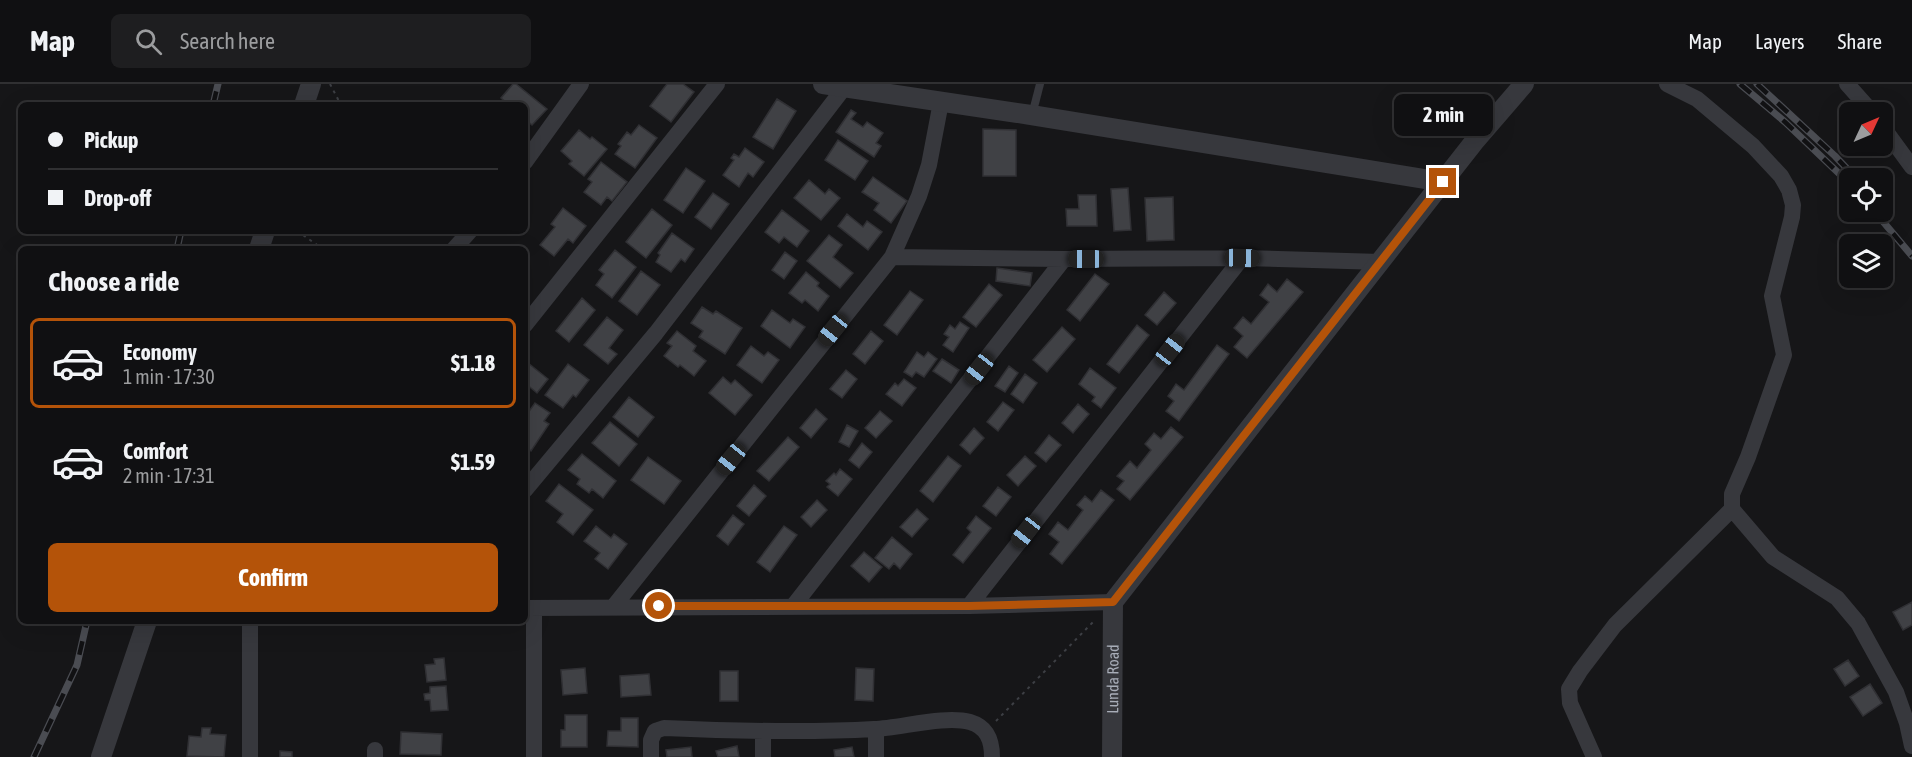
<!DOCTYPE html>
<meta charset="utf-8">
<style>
body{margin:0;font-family:"Asap Condensed",sans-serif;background:#1e1e20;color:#f1f3f6;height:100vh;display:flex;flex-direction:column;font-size:22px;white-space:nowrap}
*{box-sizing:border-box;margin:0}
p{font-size:20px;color:#9c9d9f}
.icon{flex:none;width:33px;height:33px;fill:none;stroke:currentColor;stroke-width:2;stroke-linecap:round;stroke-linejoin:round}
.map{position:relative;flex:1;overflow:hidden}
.details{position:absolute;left:18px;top:162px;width:510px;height:378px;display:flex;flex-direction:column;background:#101012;border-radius:9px;box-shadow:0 6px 24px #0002,0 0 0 2px #303032}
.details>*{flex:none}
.guide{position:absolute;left:18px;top:18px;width:510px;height:132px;border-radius:9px;box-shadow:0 6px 24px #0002,0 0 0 2px #303032;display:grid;align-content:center;height:132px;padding:0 30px;background:#101012}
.needle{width:39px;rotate:46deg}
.controls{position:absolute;left:1839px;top:18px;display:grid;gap:12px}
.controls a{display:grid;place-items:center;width:54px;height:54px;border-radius:9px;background:#101012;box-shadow:0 6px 24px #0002,0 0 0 2px #303032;font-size:30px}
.end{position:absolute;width:27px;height:27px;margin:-14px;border:8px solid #b45309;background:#fff;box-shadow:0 0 0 3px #fff}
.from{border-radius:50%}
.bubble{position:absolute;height:42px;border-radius:9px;background:#101012;box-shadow:0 6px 24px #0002,0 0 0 2px #303032;font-size:20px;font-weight:700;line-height:42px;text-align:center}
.car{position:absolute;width:18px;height:36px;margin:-18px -9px;border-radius:8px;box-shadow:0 0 4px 2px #0007;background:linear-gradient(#222 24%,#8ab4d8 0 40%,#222 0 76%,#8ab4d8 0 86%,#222 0)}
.guide b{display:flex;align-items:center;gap:21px;height:57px;font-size:22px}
.guide b+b{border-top:2px solid #303032}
.guide i{width:15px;height:15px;background:#f1f3f6}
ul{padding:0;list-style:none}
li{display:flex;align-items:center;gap:18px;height:90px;margin:0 12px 9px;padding:0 18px;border:3px solid transparent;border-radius:9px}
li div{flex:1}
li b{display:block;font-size:22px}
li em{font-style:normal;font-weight:700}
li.active{border-color:#b45309}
li>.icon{width:54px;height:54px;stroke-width:1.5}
h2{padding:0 30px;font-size:27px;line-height:72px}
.action{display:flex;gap:12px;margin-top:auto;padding:12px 30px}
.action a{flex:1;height:69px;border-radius:9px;background:#b45309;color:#fff;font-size:24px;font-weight:700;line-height:69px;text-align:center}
header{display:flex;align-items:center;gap:36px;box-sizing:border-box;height:84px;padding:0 30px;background:#101012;border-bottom:2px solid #303032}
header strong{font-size:28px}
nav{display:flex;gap:33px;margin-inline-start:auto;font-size:21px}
.search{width:420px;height:54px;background:#1e1e20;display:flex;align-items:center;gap:15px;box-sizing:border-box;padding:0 21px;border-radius:9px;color:#9c9d9f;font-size:22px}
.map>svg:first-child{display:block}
.building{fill:#404145;stroke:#303034;stroke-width:1.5}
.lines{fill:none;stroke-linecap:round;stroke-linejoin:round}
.path{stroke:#3d3f44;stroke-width:2;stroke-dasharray:3 4.5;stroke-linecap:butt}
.service{stroke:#37383d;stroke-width:8}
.minor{stroke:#37383d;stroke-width:16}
.tertiary{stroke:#37383d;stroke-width:20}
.rail-casing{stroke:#4a4c52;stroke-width:7}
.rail{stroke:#111113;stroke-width:4.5;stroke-dasharray:14;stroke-linecap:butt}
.route{stroke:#b45309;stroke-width:8}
.labels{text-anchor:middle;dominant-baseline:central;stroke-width:4.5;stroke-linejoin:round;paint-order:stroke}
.street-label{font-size:16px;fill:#a8adb8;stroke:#111113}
</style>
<header>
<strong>Map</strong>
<div class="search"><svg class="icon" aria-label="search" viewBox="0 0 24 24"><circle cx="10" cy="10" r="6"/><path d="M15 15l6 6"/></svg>Search here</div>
<nav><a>Map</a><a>Layers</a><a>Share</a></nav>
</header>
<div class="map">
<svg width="1912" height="673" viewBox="0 0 1912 673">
<rect width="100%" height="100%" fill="#161618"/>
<path class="building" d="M513,0H516L547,25L532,41L525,35V21H509L501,14Z
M667,0H683L694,8L671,38L650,22Z
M777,15L796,27L773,65L753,53Z
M851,26L856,29L851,35L863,43L867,38L883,49L876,59L881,62L874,73L836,48Z
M639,41L657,54L635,84L615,70L621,62L618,60L627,48L631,51Z
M983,45L1016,46V92H983Z
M579,46L590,55L592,53L607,65L584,92L569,80L572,77L561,67Z
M838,56L868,77L855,96L825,76Z
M745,64L764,78L753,93L748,89L739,103L723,91L734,76L731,74L734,70L739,73Z
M601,78L627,98L612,117L607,113L601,121L584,108L592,98L588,95Z
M686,84L705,97L683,129L664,116Z
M873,93L907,117L891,139L874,126L879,119L862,108Z
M809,96L825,110L829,105L840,114L821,136L794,114Z
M1128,104L1131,146L1114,147L1111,105Z
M713,109L729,120L711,145L695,133Z
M1078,111H1096L1097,142H1067L1066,125H1079Z
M1173,113L1174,156L1147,157L1145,114Z
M563,124L586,142L573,159L568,155L554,172L540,161L555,143L551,140Z
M652,125L672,141L646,174L626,158Z
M782,126L809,147L797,163L784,153L779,159L765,148Z
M847,130L863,143L867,137L882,148L868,166L838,142Z
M672,149L694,165L685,178L681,175L671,188L656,178L660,171L658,169Z
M829,151L842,161L833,173L853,189L840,204L807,177Z
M615,166L636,183L612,214L596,201L604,190L599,186Z
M785,168L797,177L784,195L772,186Z
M997,184L1032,189L1030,202L996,197Z
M641,187L660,201L637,231L619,217Z
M806,188L819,199L817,202L829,212L818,227L805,216L802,219L789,209Z
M1095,190L1109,200L1080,237L1067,226Z
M1287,195L1303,208L1247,274L1234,263L1243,252L1234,244L1243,233L1251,240L1269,218L1260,211L1268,200L1277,208Z
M989,200L1002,211L976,243L963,233Z
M910,207L923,216L897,251L884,241Z
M1164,208L1176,219L1157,241L1145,231Z
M582,214L595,226L569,258L556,247Z
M702,223L713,230L716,227L742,244L725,270L699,253L703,247L691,239Z
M772,226L790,239L793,235L805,243L790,264L761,242Z
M607,233L623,246L609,264L617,270L608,280L584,261Z
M960,238L969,244L953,268L943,261L949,253L944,250L950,241L955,245Z
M1137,241L1149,251L1119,289L1107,280Z
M1062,243L1075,255L1047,288L1033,276Z
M677,247L696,262L693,267L706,277L694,292L680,281L678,283L664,272L672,262L667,259Z
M871,247L883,257L865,280L853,270Z
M1217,261L1229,270L1179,337L1166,327L1174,317L1168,312L1176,300L1184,306Z
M751,262L764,272L768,268L779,276L762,299L737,281Z
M917,268L924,273L928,268L937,275L924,293L916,288L912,293L904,288Z
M942,275L959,286L951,299L933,287Z
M528,279L548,295L537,309L525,299V282Z
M568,280L589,296L576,313L573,311L563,324L545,311Z
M1009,282L1018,289L1005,308L995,302Z
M1090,284L1116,304L1101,324L1092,317L1095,313L1079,300Z
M846,286L857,295L842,314L830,305Z
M1025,290L1037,299L1023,319L1011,310Z
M723,293L731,300L735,296L752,311L735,331L709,309Z
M904,295L916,304L902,322L886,310L895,299L898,302Z
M629,313L654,333L638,353L613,333Z
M1003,318L1014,326L998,347L987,338Z
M535,319L550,329L544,337L549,340L531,367L525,362V353L528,349L525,347V333Z
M1078,320L1089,330L1073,349L1062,339Z
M816,325L827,335L811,354L800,344Z
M880,327L892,337L876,354L865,344Z
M610,338L637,360L619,382L592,359Z
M847,341L858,347L849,363L839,358Z
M1171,343L1183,353L1130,416L1117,405L1124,397L1117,392L1130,377L1137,384L1151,366L1145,360L1154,349L1161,355Z
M974,344L984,354L970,370L960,361Z
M1049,351L1061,361L1046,378L1035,369Z
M788,353L799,363L769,397L757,387Z
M862,359L872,368L859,384L849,376Z
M582,370L616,397L603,414L592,405L589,409L577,400L580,395L568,386Z
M948,372L961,382L933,418L920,407Z
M1025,372L1036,382L1018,402L1007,391Z
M648,373L681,397L664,420L631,396Z
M840,385L852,395L838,412L827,403L830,400L826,397L834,389L836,391Z
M559,400L593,426L573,451L557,438L563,430L546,417Z
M754,401L766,412L749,432L737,422Z
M998,403L1011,413L996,432L983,422Z
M1101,406L1114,416L1062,480L1050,470L1059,458L1049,450L1058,438L1068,446L1083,426L1077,421L1085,412L1092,418Z
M817,416L827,426L811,443L801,433Z
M917,425L928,435L912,453L900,443Z
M733,431L744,440L728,461L717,452Z
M976,432L991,444L963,479L953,471L971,448L967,444Z
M596,442L611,454L614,450L627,460L608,485L595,475L600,469L584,457Z
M784,442L797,451L770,488L757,478Z
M892,453L912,470L900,485L894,479L889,485L875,474Z
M864,468L882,483L869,498L851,482Z
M1912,518V541L1903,546L1893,528Z
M444,574L446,596L427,598L425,581L435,580L434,575Z
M1848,576L1859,592L1845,602L1834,585Z
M585,584L587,609L563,611L561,586Z
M856,584L874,585L873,617L855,616Z
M720,587H738V617H720Z
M649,590L651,611L621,613L620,592Z
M1870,600L1882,619L1863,632L1850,613Z
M446,602L448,626L431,627L430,616H425L424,610L430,609V603Z
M565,631H587V663H561V646H565Z
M621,634H638V663L607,662L608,647H621Z
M202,644H211L210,650L226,651L224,673L187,672L189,652L201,653Z
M401,648L442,650L441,671L400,670Z
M737,662L739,673H718L716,667Z
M691,663L692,673H667L666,666Z
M852,663L854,673H835L834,666Z
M280,667L292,668V673H280Z"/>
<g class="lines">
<path class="path" d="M330,0L341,21
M297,147L323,165
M996,637L1095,536"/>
<path class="service" d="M1032,31L1040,0"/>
<path class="minor" d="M1667,0L1697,15L1753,62L1781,92L1789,106L1793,121L1792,133L1772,212L1784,271L1748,373L1732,410V425L1773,473L1837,514L1858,539L1896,608L1907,639L1912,662
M1847,0L1872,28
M1882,42L1912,83
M525,78L581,0
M454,165L470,147
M892,173L919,112L929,81L941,18
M1064,175L1242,174L1381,178
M525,241L717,0
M525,406L656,249L844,4
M614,522L892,173L1064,175L794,521
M969,522L1242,174
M525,524L969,522L1113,518
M534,524V673
M876,645V673
M375,666V673
M250,673V537
M651,673V656L655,647L664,644C734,647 804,649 874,645C901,644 945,631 970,638C987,643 992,656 992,673
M763,673V648
M1594,673L1570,619L1569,605L1580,587L1615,541L1732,425"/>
<g class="tertiary">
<path d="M823,0L1031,31L1443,98"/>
<path d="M304,21L311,0"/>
<path d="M259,165L265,147"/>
<path d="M101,673L147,537"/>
<path id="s1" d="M1112,673L1113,518L1474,58L1524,0"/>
</g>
<g class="rail-casing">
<path id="rail" d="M1740,0L1785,38L1850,100
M1757,0L1835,72L1852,90
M213,21L218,0
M1875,128L1912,172
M177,165L181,147
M34,673L77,581L87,537"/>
</g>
<use href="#rail" class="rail"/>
</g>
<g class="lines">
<path class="route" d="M659,522H969L1113,518L1443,98"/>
</g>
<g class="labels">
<g class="street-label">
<text stroke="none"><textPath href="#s1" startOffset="78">Lunda Road</textPath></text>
</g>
</g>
</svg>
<div class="controls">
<a><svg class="needle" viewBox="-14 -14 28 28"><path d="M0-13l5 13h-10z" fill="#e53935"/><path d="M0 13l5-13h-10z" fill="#9c9d9f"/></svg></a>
<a><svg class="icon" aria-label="locate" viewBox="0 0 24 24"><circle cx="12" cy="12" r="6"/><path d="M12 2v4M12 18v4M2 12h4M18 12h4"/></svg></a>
<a><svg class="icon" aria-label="layers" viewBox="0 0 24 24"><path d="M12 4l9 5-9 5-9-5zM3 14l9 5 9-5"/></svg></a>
</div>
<i class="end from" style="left:659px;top:522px"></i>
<i class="end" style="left:1443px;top:98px"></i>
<div class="bubble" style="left:1394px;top:10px;width:99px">2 min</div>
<i class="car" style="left:1242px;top:174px;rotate:91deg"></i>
<i class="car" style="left:1086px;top:175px;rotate:270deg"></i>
<i class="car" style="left:833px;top:246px;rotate:219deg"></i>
<i class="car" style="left:1170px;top:266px;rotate:38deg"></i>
<i class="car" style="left:979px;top:285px;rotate:218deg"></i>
<i class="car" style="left:731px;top:375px;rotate:219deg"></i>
<i class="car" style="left:1026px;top:448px;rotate:218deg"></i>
<div class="guide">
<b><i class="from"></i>Pickup</b>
<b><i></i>Drop-off</b>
</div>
<section class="details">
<h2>Choose a ride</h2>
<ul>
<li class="active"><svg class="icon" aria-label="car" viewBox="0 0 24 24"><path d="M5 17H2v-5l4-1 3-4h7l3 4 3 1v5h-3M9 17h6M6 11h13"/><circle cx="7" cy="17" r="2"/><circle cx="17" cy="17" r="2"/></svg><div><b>Economy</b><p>1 min · 17:30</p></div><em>$1.18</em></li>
<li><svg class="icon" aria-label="car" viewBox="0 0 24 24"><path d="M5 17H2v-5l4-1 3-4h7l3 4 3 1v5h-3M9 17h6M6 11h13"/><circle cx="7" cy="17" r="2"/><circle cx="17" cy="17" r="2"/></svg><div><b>Comfort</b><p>2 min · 17:31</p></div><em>$1.59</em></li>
</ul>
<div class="action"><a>Confirm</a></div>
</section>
</div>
